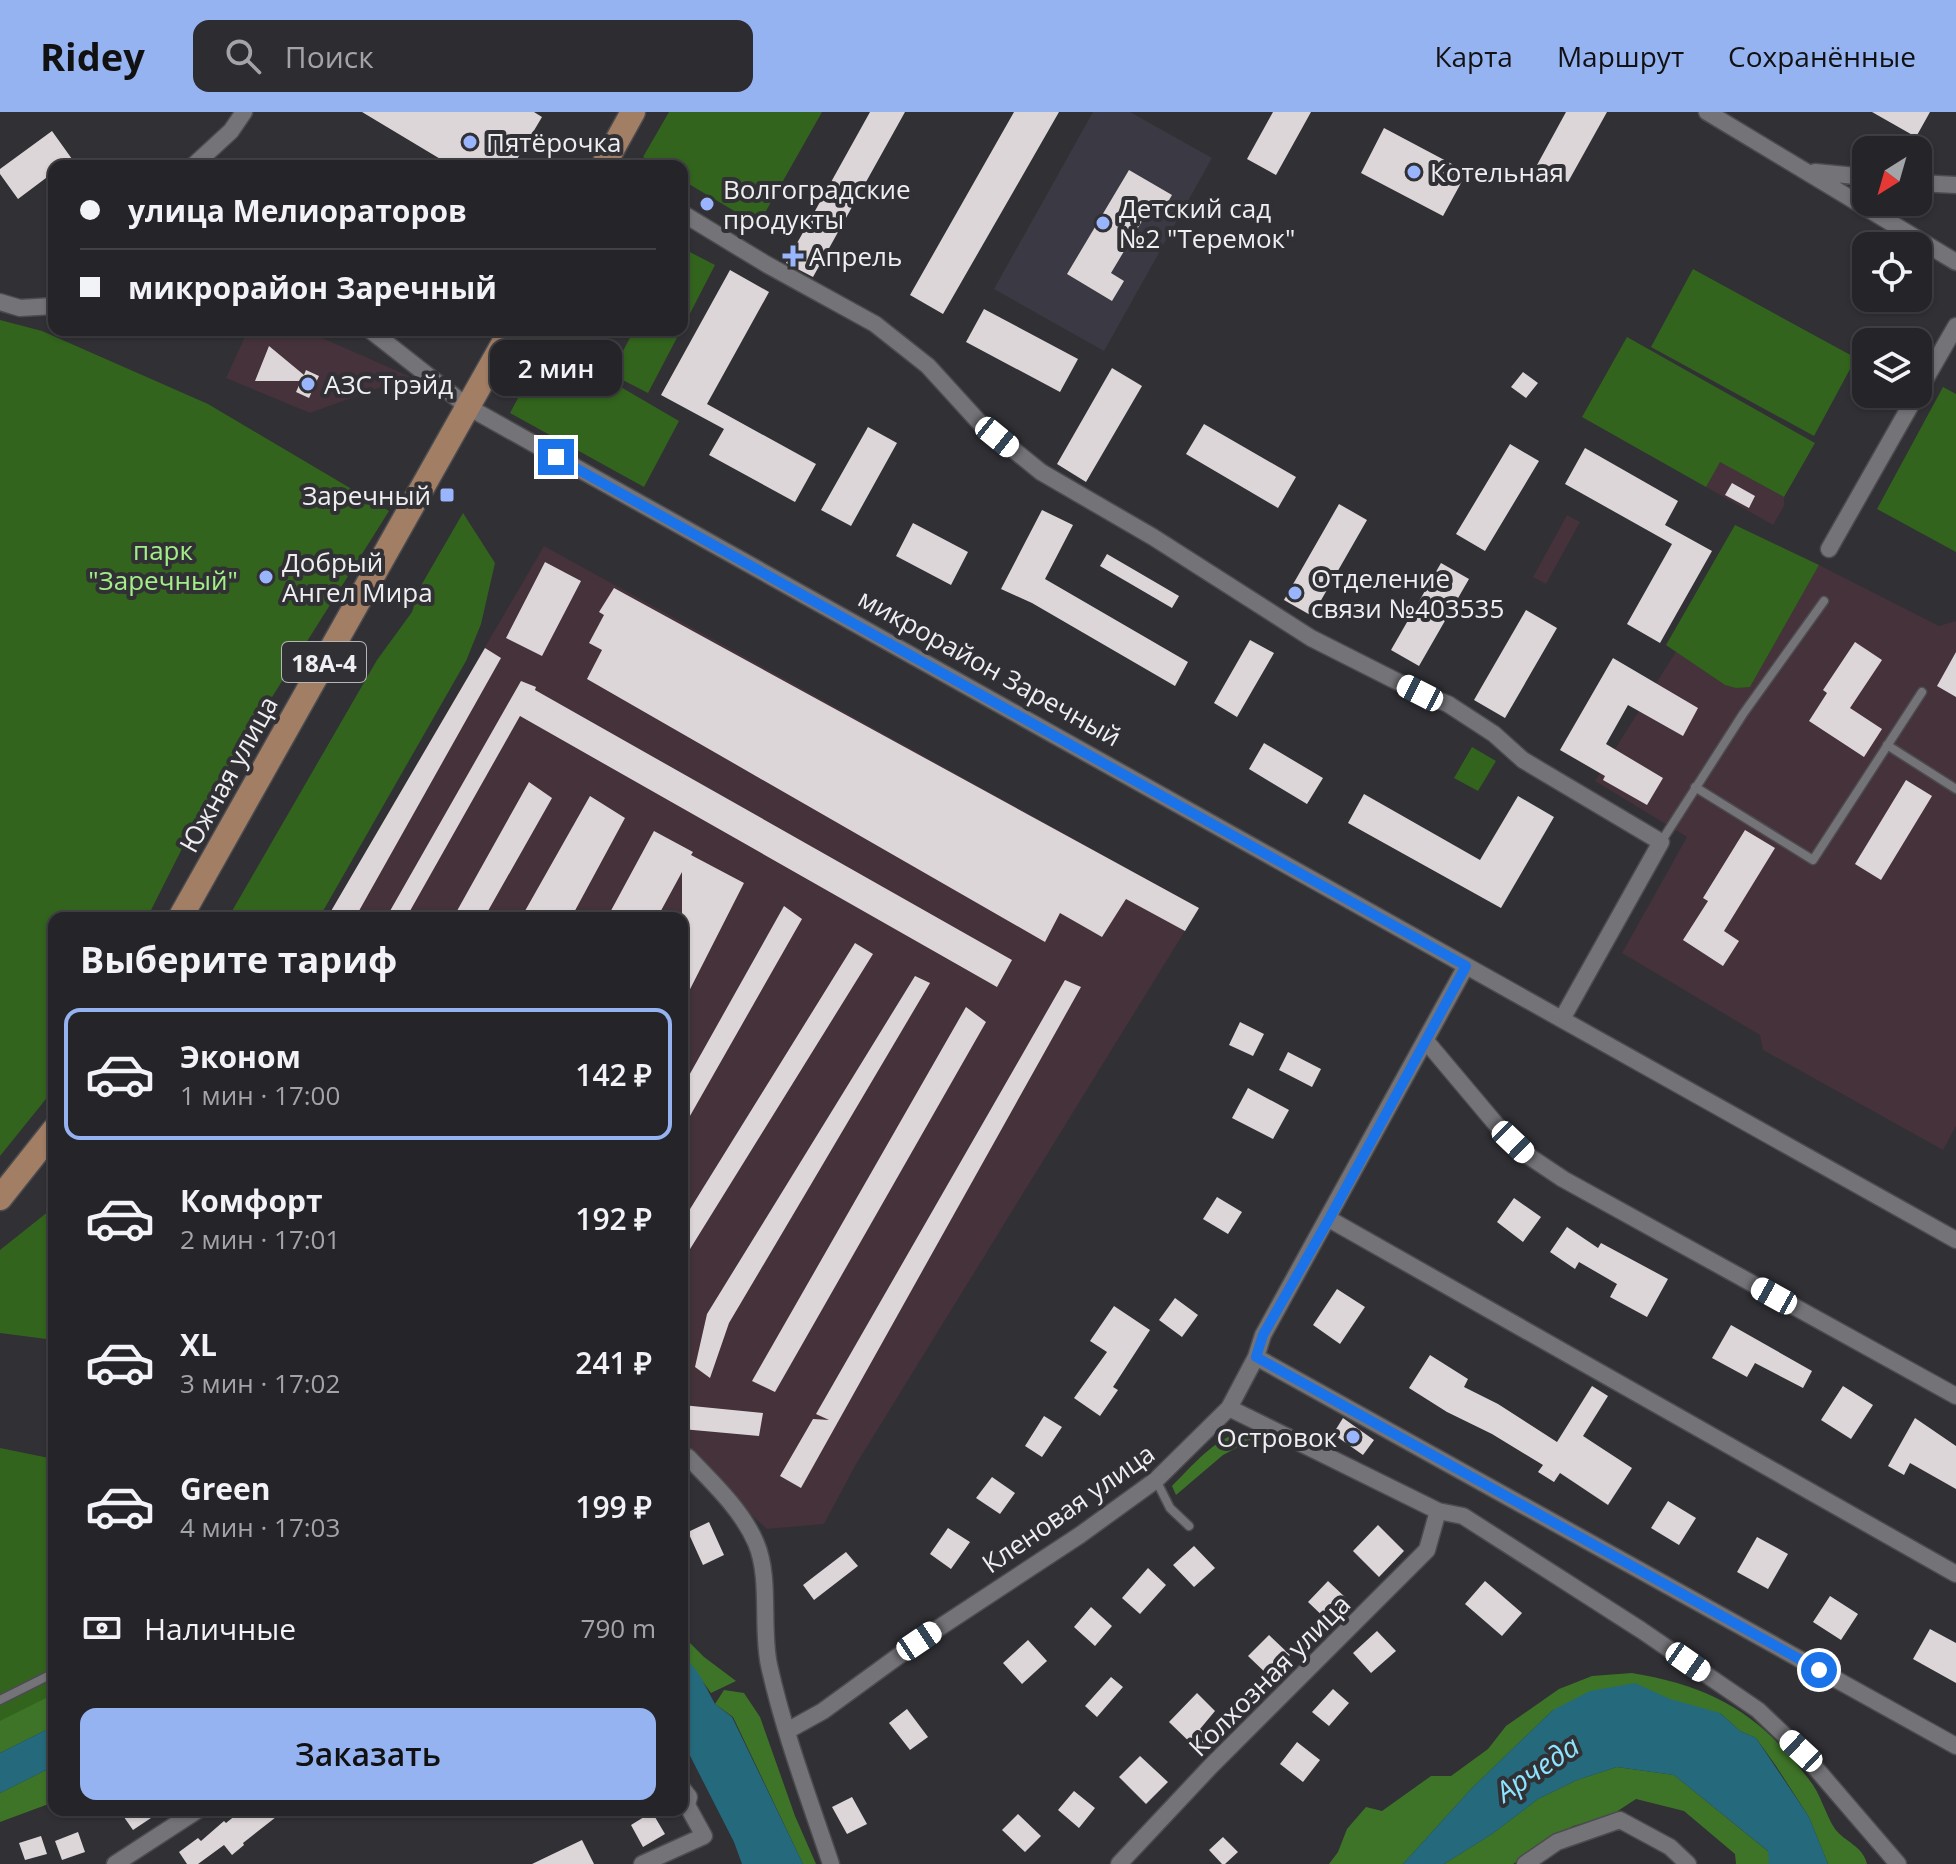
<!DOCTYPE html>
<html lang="ru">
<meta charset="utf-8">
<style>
body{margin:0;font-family:"Open Sans",sans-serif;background:#2d2c30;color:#f1f3f6;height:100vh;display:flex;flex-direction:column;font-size:30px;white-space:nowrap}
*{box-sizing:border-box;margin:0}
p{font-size:26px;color:#a3a4a8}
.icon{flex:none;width:44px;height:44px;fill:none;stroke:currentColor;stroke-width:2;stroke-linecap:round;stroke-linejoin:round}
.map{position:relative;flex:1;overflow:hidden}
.sheet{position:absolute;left:48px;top:800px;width:640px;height:904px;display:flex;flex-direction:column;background:#252428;border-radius:16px;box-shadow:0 2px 6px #0004,0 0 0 2px #424145}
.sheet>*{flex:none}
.top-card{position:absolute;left:48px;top:48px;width:640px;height:176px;border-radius:16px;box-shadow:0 2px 6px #0004,0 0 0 2px #424145;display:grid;align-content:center;height:176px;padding:0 32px;background:#252428}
.needle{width:52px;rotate:217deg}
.fabs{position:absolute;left:1852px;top:24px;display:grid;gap:16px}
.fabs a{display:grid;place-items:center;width:80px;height:80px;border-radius:16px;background:#252428;box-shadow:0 2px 6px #0004,0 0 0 2px #424145;font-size:40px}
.end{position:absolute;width:36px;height:36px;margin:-18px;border:10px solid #1a73e8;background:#fff;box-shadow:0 0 0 4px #fff}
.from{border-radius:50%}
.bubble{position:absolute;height:56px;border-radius:16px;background:#252428;box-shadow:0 2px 6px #0004,0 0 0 2px #424145;font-size:26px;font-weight:600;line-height:56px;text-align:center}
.car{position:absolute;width:24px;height:48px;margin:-24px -12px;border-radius:10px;box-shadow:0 0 6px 2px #0007;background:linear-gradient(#fff 24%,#345 0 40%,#fff 0 76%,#345 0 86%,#fff 0)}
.top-card b{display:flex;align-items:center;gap:28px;height:76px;font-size:30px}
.top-card b+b{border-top:2px solid #424145}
.top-card i{width:20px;height:20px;background:#f1f3f6}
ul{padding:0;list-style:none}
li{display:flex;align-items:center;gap:24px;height:132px;margin:0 16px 12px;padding:0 16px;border:4px solid transparent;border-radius:16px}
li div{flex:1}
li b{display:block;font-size:30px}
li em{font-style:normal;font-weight:600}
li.current{border-color:#95b2f1}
li>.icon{width:72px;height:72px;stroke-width:1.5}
h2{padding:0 32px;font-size:36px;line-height:96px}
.pay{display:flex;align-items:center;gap:20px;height:88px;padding:0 32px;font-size:30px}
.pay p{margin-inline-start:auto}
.cta{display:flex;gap:16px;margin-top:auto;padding:16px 32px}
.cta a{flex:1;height:92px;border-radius:16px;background:#95b2f1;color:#111;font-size:32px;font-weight:600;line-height:92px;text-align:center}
header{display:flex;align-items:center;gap:48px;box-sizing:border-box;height:112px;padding:0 40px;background:#95b2f1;color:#111}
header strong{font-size:38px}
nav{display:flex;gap:44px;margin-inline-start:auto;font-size:28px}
.search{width:560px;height:72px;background:#2d2c30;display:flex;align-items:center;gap:20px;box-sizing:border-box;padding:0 28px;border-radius:16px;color:#a3a4a8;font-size:30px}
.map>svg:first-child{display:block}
.built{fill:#3b3943}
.industrial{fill:#45323a}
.green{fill:#32641d}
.forest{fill:#3e7428}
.water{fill:#246a7c}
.building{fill:#ddd6d8}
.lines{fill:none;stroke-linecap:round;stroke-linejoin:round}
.lane-casing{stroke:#4c4c4f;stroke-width:11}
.street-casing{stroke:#4c4c4f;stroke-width:19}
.primary-casing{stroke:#4c4c4f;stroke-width:27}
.lane{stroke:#747378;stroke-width:8}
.street{stroke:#747378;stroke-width:16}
.primary{stroke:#a27e65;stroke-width:24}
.route{stroke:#1a73e8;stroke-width:10}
.poi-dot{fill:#99b5fd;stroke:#313035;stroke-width:3}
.labels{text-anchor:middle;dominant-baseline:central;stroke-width:8;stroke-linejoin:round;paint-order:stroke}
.shield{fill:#313035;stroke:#b6b6b9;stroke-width:2}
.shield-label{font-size:24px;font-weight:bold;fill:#efeff2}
.poi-label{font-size:26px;fill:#efeff2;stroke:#313035;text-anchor:start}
.park-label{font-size:26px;fill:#a3ee88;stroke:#313035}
.street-label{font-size:26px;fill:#efeff2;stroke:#313035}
.water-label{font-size:28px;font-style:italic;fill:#8ce4fe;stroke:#313035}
</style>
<header>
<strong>Ridey</strong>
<div class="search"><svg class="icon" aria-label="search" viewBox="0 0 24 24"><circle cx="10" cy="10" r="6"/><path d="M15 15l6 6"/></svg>Поиск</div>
<nav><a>Карта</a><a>Маршрут</a><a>Сохранённые</a></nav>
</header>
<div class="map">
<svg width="1956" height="1752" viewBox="0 0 1956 1752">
<rect width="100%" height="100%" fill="#313035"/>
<path class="built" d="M1093,0H1130L1212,46L1104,239L994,177Z"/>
<path class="industrial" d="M248,218H304L420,269L415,282L384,274L310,301L226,266Z
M1720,349L1784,385V394L1773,413L1706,375Z
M1567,403L1580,410L1546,472L1533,465Z
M544,434L1199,796L855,1354L824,1412L767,1417L718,1373L682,1327V806H327Z
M1819,453L1939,514L1956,509V1014L1943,1038L1763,938L1760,923L1622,841L1687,725L1595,669L1677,538L1725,573L1750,575Z"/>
<path class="green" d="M669,0H822L758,113L682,68V54H658L643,45Z
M682,136L715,153L682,217Z
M1693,157L1856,246L1814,324L1651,235Z
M0,208L42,219L208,292L389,399L203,695L147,806H54V977L0,1044Z
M634,218H681L648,281L611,262Z
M1627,225L1815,331L1784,385L1720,350L1706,375L1582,305Z
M547,232L679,309L644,375L510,301Z
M1943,275L1956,282V440L1877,397Z
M463,401L495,451L481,512L466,549L319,806H228L377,548L412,500L419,477Z
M1735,413L1819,453L1750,575L1736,576L1725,573L1666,533Z
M1472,635L1496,649L1478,679L1454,666Z
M54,1095V1228L0,1221V1138Z
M0,1336L54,1347V1591L0,1622Z"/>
<path class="forest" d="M1242,1320L1253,1327L1223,1343L1176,1383L1172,1374C1191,1355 1216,1325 1242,1320Z
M682,1523L704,1545L736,1569L711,1581L682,1541Z
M1632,1561C1716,1575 1763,1604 1813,1673C1822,1687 1826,1703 1835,1717C1845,1730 1863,1734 1867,1752H1828L1809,1705L1776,1654L1756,1626L1740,1619L1720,1601L1553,1598L1472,1676L1403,1752H1329L1338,1740L1347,1717L1366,1695L1382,1699L1431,1664H1451L1488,1637L1506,1614L1559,1577L1592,1564Z
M724,1578L744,1581L760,1605L795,1704L816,1752H803L733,1605L715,1592Z
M54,1582V1614L0,1641V1609Z
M54,1654V1690L0,1710V1681Z
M1617,1655L1674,1663L1769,1740V1752H1736L1735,1742L1684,1699L1636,1687L1610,1704L1573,1714L1513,1752H1444L1492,1722L1538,1687L1577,1668Z"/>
<path class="water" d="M682,1541L699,1562L715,1592L732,1605L803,1752H742L734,1730L682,1628Z
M1635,1571L1670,1587L1720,1601L1740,1619L1756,1626L1809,1705L1828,1752H1769L1768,1739L1674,1663L1617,1655L1577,1668L1538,1687L1492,1722L1444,1752H1403L1472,1676L1553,1598L1590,1579Z
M54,1614V1654L0,1681V1641Z"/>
<path class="building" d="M362,0H534L542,5L513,54H452Z
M870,0H905L813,165L786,151Z
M1014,0H1059L943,202L910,183Z
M1273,0H1311L1276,63L1247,47Z
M1566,0H1607L1568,70L1537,53Z
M1872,0H1930L1916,25Z
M1384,16L1467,60L1443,104L1361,61Z
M52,19L72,47L62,54H54V60L18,87L0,62V57Z
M1129,58L1172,83L1162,100L1151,94L1111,161L1124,169L1112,189L1067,162Z
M730,158L769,180L707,292L816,352L795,390L709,343L724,317L661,283Z
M984,197L1078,247L1060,280L966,230Z
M269,234L304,263L306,258L319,264L309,286L296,280L301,269H255Z
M1112,256L1142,274L1086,370L1057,352Z
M1523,260L1538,271L1526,286L1511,275Z
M1204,312L1296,365L1278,396L1186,342Z
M868,315L897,331L851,414L821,398Z
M1510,332L1539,349L1485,439L1456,422Z
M1585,336L1678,389L1665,413L1712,439L1660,531L1627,512L1672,432L1565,372Z
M1732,371L1755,384L1749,396L1725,383Z
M1339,392L1367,408L1312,504L1284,488Z
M1042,398L1073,413L1045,467L1188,550L1175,574L1032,491L1001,477Z
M913,411L968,440L951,473L896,444Z
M1107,442L1179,484L1172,496L1100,454Z
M545,450L581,469L542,544L506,526Z
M1441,451L1469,467L1419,554L1391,538Z
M614,476L1199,796L1185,819L1126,787L1102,825L1060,801L1045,830L587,567L602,538L589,531L604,503L599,500Z
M1526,498L1557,516L1505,606L1474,588Z
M1250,528L1274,541L1237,605L1214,591Z
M1855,530L1882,548L1850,596L1882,617L1864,645L1809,609L1827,581L1823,578Z
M485,536L501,546L355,806H327Z
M1956,540V585L1937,574Z
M1613,546L1698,596L1683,624L1628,593L1606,632L1663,666L1647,693L1603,668L1605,664L1560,638Z
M521,569L536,575L535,578L1012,848L997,875L520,604L406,806H386Z
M1264,631L1323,666L1307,692L1249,657Z
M1906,668L1932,684L1881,768L1855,752Z
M529,670L552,686L484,806H453Z
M1364,682L1480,748L1518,684L1554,705L1501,796L1348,711Z
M590,684L625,706L571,806H521Z
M1745,718L1775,736L1724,819L1739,829L1723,854L1683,828L1708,789L1703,786Z
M654,719L693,740L691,743L744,771L682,893V760L657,806H607Z
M784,794L802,807L682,1018V976Z
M855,831L873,842L682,1150V1110Z
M915,864L930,871L729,1211L710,1266L695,1255L707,1202Z
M1065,868L1081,875L801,1376L780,1364L813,1307L829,1308L816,1302Z
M966,895L986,910L775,1280L752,1269Z
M1240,910L1264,922L1253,944L1229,933Z
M1288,940L1321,957L1312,975L1279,958Z
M1248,976L1289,998L1273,1027L1232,1006Z
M1217,1085L1242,1100L1228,1122L1203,1107Z
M1514,1086L1541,1105L1523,1130L1497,1110Z
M1567,1115L1598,1136L1601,1131L1668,1167L1647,1205L1610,1185L1617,1172L1579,1150L1575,1157L1550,1140Z
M1337,1177L1365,1195L1340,1232L1313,1213Z
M1175,1186L1198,1203L1182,1225L1159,1208Z
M1114,1194L1150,1218L1113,1275L1118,1278L1100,1304L1074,1286L1107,1240L1090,1229Z
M1731,1213L1812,1259L1803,1276L1755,1251L1747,1265L1712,1246Z
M1430,1243L1468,1267L1464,1275L1498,1292L1557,1330L1592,1274L1608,1284L1583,1324L1632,1356L1608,1393L1560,1361L1554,1370L1538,1360L1543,1353L1492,1322L1447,1300L1409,1276Z
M1843,1274L1873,1293L1851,1327L1821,1308Z
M682,1293L763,1301L759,1324L682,1317Z
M1044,1304L1062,1315L1042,1345L1025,1334Z
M1343,1306L1374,1328L1363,1343L1333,1322Z
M1915,1306L1956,1334V1377L1910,1351L1904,1363L1888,1354Z
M992,1365L1015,1381L1000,1402L976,1386Z
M1668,1389L1696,1406L1679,1433L1651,1416Z
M709,1410L724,1443L703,1453L688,1420Z
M1378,1413L1404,1439L1379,1465L1353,1439Z
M948,1416L970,1430L951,1457L930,1442Z
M1757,1425L1788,1442L1768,1477L1737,1460Z
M1194,1434L1215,1456L1194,1475L1173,1453Z
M846,1440L858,1454L814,1488L803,1473Z
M1148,1456L1166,1473L1140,1502L1122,1486Z
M1328,1469L1348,1488L1328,1509L1308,1490Z
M1485,1469L1522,1501L1502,1524L1465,1492Z
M1830,1484L1858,1502L1841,1528L1813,1510Z
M1091,1495L1112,1514L1095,1534L1074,1515Z
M1930,1517L1956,1531V1571L1913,1547Z
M1377,1519L1396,1539L1371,1561L1353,1541Z
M1269,1523L1290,1543L1270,1565L1248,1544Z
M1028,1528L1047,1549L1022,1572L1003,1551Z
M1111,1565L1123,1575L1097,1605L1085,1594Z
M1333,1577L1349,1591L1329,1614L1312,1600Z
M1197,1581L1215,1599L1200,1617L1215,1630L1203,1643L1169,1610Z
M907,1597L928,1625L910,1638L889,1611Z
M1297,1630L1320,1648L1303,1670L1280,1652Z
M1140,1644L1168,1670L1146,1692L1119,1665Z
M1074,1679L1095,1696L1079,1716L1058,1698Z
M852,1685L867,1712L847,1722L832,1695Z
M119,1698H163L133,1718Z
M242,1698H285L243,1731L244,1733L232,1743L224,1733L198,1752H187L179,1740L198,1726L201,1729L224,1709L226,1711Z
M652,1700L665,1722L643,1735L631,1713Z
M1018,1702L1041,1724L1025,1740L1002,1718Z
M78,1720L85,1740L62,1748L55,1729Z
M41,1724L47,1742L25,1748L19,1731Z
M1223,1725L1238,1740L1225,1752H1222L1209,1738Z
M582,1728L594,1752H532Z"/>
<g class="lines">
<g class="lane-casing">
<path id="lane" d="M1887,633L1956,677
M1695,675L1813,748L1922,580
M1661,730L1743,602L1824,489
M1156,1368L1170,1396L1189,1414
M0,1588L54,1561"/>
</g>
<g class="street-casing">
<path id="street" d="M1707,0L1956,150
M193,54L231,19L244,0
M1815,60L1866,65
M1918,71L1956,73
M682,101L766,152L875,212L928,254L979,310L1041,360L1153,425L1311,526L1420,581L1448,592L1494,622L1523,648L1661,730L1562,907
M0,190L20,196L54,194
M370,218L468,295L1956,1128
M1918,280L1956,214
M1829,437L1917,282
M1426,929L1500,1017L1527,1043L1563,1067L1956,1284
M1329,1107L1956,1462
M1256,1245L1956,1634
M1229,1296L1438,1399L1463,1404L1641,1518L1758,1598L1801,1639L1898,1752
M688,1345C712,1370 742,1398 756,1431C771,1466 761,1515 769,1553C784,1621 809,1686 831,1752
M787,1619L823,1599L919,1529L1080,1423L1156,1368L1229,1296L1256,1245L1263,1223L1466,854
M115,1752L198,1698
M642,1752L704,1724L687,1693L689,1685L682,1676
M1119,1752L1211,1654L1427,1438L1438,1399
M1525,1752L1557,1730L1620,1708L1670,1735L1688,1752"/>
</g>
<g class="primary-casing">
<path id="primary" d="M603,54L633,0
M180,806L511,218
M0,1086L54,1018"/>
</g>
<use href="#lane" class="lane"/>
<use href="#street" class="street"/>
<use href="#primary" class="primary"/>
</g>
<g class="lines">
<path class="route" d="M556,345L1466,854L1329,1107L1263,1223L1256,1245L1819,1558"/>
</g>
<g class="poi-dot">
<circle cx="470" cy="30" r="8"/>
<circle cx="1414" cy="60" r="8"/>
<circle cx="707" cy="92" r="8"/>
<circle cx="1103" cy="111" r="8"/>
<path d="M789 132h8v8h8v8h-8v8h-8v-8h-8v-8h8z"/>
<circle cx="308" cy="272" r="8"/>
<rect x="439" y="375" width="16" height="16" rx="4"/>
<circle cx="266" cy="465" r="8"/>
<circle cx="1295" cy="481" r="8"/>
<circle cx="1353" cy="1325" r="8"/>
</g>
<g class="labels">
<rect class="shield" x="282" y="530" width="84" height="40" rx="6"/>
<g class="shield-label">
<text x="324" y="550">18А-4</text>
</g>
<g class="poi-label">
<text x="486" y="30">Пятёрочка</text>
<text x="1430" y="60">Котельная</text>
<text x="723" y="77">Волгоградские<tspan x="723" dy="30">продукты</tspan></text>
<text x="1119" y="96">Детский сад<tspan x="1119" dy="30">№2 "Теремок"</tspan></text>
<text x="809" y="144">Апрель</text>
<text x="324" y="272">АЗС Трэйд</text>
<text x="431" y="383" text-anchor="end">Заречный</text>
<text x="282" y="450">Добрый<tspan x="282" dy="30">Ангел Мира</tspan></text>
<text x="1311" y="466">Отделение<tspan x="1311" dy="30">связи №403535</tspan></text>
<text x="1337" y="1325" text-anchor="end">Островок</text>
</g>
<g class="park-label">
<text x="163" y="438">парк<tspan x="163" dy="30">"Заречный"</tspan></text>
</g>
<g class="street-label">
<text transform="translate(990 555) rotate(29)">микрорайон Заречный</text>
<text transform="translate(228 662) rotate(-61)">Южная улица</text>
<text transform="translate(1068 1396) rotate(-35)">Кленовая улица</text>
<text transform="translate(1269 1563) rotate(-45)">Колхозная улица</text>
</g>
<g class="water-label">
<text transform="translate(1537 1656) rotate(-34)">Арчеда</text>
</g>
</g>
</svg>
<div class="fabs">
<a><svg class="needle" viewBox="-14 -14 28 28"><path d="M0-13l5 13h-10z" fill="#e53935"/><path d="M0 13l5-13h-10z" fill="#a3a4a8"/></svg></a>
<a><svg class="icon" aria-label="locate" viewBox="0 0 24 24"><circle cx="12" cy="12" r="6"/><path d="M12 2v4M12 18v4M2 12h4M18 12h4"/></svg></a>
<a><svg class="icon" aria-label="layers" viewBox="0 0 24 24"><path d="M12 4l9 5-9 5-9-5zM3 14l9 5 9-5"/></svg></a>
</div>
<i class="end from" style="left:1819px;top:1558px"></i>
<i class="end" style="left:556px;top:345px"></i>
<div class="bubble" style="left:490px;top:228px;width:132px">2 мин</div>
<i class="car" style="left:997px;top:325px;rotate:129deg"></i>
<i class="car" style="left:1420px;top:581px;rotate:297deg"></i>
<i class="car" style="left:1513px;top:1030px;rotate:134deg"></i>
<i class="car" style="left:1774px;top:1184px;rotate:299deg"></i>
<i class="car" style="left:919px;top:1529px;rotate:56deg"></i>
<i class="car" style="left:1688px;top:1550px;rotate:125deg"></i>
<i class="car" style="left:1801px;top:1639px;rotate:313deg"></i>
<div class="top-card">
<b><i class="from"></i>улица Мелиораторов</b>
<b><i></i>микрорайон Заречный</b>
</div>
<section class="sheet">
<h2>Выберите тариф</h2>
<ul>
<li class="current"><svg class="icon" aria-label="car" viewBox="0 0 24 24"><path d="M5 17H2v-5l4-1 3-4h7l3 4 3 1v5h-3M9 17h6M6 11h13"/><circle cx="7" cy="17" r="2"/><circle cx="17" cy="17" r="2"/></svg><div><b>Эконом</b><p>1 мин · 17:00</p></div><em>142 ₽</em></li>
<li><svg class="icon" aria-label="car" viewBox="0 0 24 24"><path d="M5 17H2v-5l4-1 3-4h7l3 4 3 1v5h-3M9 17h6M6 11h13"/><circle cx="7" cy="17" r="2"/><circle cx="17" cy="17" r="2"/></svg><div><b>Комфорт</b><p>2 мин · 17:01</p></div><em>192 ₽</em></li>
<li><svg class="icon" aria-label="car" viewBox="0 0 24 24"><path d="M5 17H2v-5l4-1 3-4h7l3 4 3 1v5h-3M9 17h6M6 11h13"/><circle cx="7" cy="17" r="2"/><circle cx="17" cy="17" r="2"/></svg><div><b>XL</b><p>3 мин · 17:02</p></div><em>241 ₽</em></li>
<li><svg class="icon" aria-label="car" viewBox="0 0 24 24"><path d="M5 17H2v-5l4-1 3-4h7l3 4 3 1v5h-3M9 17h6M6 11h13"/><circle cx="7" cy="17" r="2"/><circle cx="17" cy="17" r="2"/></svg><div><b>Green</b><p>4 мин · 17:03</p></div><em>199 ₽</em></li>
</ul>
<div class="pay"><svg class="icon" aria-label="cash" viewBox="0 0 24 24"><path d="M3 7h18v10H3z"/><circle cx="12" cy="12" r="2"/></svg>Наличные<p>790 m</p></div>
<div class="cta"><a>Заказать</a></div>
</section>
</div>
